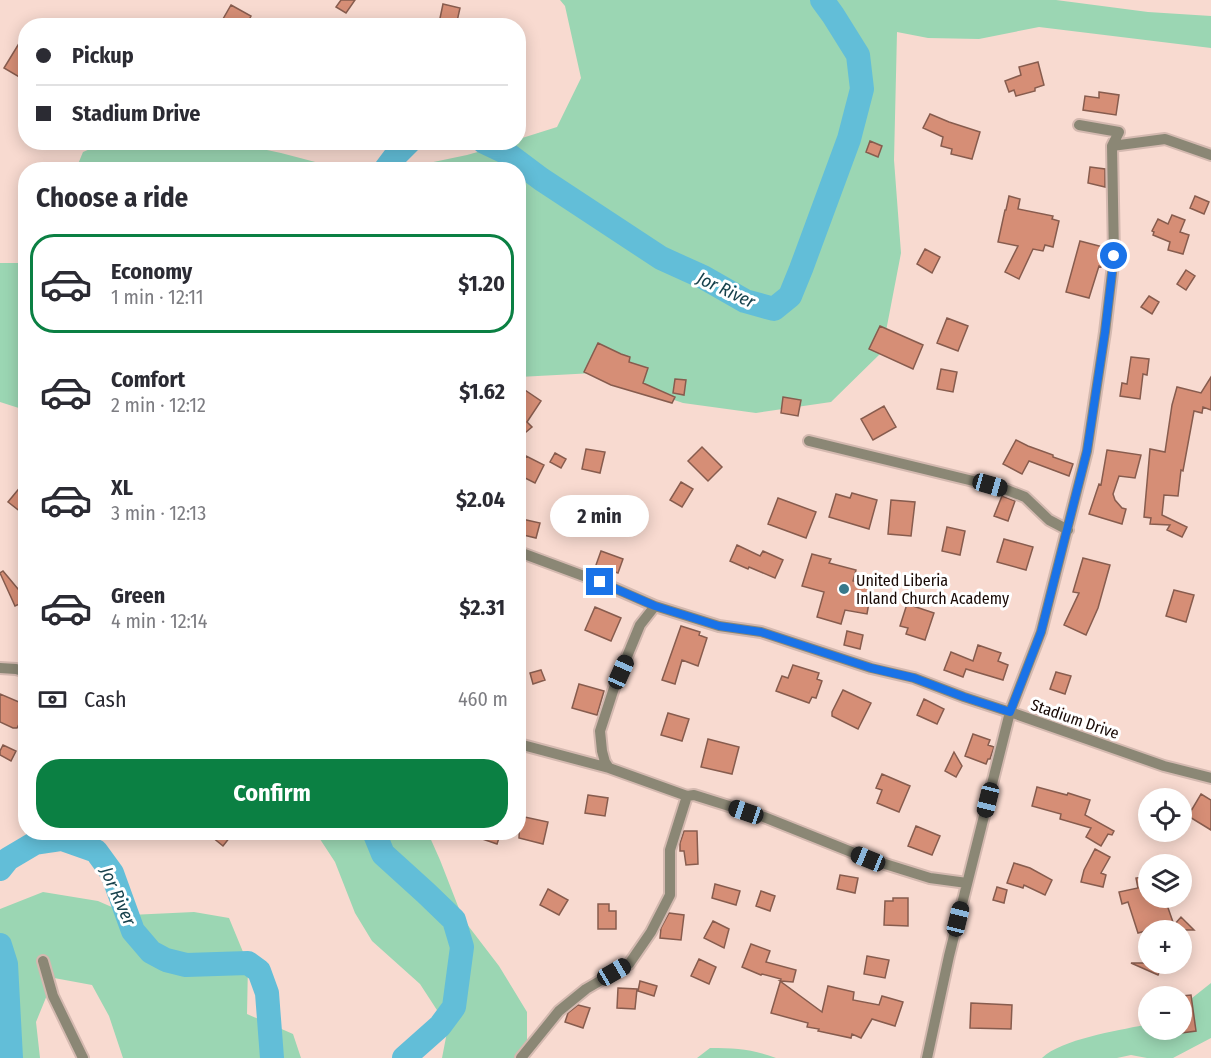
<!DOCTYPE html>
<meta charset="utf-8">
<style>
body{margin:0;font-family:"Fira Sans Condensed",sans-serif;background:#f7f7f7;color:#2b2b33;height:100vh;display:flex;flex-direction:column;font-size:22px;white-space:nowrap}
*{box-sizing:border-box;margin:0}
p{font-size:20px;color:#7c7c81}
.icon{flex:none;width:33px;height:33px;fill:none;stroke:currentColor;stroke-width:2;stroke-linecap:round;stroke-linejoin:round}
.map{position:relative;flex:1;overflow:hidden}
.side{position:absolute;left:18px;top:162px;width:508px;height:678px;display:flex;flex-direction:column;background:#fff;border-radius:24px;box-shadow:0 3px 15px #0003}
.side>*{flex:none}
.guide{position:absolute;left:18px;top:18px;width:508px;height:132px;border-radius:24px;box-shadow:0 3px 15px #0003;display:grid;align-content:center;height:132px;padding:0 18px;background:#fff}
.tools{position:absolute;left:1138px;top:788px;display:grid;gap:12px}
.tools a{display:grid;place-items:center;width:54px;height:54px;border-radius:50%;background:#fff;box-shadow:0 3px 15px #0003;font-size:30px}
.end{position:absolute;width:27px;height:27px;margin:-14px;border:8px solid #1a73e8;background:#fff;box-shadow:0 0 0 3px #fff}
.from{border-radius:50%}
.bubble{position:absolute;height:42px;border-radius:21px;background:#fff;box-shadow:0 3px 15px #0003;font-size:20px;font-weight:700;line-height:42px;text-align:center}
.car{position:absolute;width:18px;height:36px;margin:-18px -9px;border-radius:8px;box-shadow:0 0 4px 2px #0007;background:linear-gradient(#222 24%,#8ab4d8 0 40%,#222 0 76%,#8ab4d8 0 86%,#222 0)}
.guide b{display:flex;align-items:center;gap:21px;height:57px;font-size:22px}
.guide b+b{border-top:2px solid #e1e1e2}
.guide i{width:15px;height:15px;background:#2b2b33}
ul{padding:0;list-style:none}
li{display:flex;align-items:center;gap:18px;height:99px;margin:0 12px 9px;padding:0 6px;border:3px solid transparent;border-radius:24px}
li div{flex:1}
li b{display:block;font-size:22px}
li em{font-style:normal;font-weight:700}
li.active{border-color:#0b8043}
li>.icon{width:54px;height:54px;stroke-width:1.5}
h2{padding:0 18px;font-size:27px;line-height:72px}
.pay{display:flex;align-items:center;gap:15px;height:66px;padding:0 18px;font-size:22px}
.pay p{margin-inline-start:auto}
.cta{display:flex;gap:12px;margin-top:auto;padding:12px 18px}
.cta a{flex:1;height:69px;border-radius:24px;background:#0b8043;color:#fff;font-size:24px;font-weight:700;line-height:69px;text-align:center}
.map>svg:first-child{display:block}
.green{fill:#9bd6b3}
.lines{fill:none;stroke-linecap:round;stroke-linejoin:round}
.river{stroke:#62bed8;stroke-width:24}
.building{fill:#d68e76;stroke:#875c4e;stroke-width:1.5}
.street-casing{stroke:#d4b9b0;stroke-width:14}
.street{stroke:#8b8775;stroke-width:10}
.route{stroke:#1a73e8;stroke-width:8}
.poi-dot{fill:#38798b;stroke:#fff;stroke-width:2}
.labels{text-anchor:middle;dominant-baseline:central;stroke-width:6;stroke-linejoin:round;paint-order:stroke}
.poi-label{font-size:16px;fill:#180905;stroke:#fff;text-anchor:start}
.street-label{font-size:16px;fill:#180905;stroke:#fff}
.water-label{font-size:18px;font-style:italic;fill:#18424d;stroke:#fff}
</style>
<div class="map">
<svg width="1211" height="1058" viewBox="0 0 1211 1058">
<rect width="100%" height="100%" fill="#f8dad0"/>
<path class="green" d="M560,0H1056L1148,12L1211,16V48L1039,27L979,39L928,38L897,32L894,160L901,253L882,352L831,402L756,413L683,403L594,373L519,377V170H395L467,155L509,143L519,142V139L557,127L581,78L565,6Z
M106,142L235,143L281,153L342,169H76L83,152Z
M0,263H25V410L0,402Z
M316,833H428L440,860L463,919L499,966L527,1012V1058H442L448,1027L420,984L372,941L355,913L335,862Z
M43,892L98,901L130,915L194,912L229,918L248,964L247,1014L293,1034L301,1058H123L109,1016L92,985L54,978L36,1022L40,1058H0V909Z
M1211,983V1038L1173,1058H1147L1131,1055L1117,1058H1042C1062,1039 1116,1031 1144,1025L1149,1023V1029H1182V1006Z
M710,1048C736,1048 751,1049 776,1058H697Z"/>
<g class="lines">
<path class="river" d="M484,142L505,152L541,179L661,258L703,277L745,301L774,309L790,296L801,269L849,139L862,89L858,55L833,15L822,0
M385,170L397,154L409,142
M374,832L383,854L426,893L454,920L462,947L454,1007L440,1026L404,1058
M0,869L8,859L35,843L62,839L96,851L112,873L133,931L151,952L166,960L186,965L248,963L259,971L267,993L272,1058
M0,945L6,964L11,1058"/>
</g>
<path class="building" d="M341,0H355L346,13L336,7Z
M443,4L460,8L456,26L439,23Z
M231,5L251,16L246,26H219Z
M26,32V81L4,68Z
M1038,62L1044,85L1035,88V91L1016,96L1014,90L1009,92L1005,81L1021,75L1019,67Z
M1099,92L1119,95L1116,115L1083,110L1085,96L1099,98Z
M930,114L949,122L980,132L972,159L951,154L952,149L941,146L943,137L923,128Z
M870,141L882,146L878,157L866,152Z
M1090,167L1105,169V187L1088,183Z
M1009,196L1020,199L1018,209L1053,216L1052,219L1059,221L1053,247L1045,245L1043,251L1033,249L1019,279L1005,272L1018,246L998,242L1005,210H1006Z
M1195,196L1209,202L1204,214L1190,208Z
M1172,215L1185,220L1180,232L1189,235L1183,254L1168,250L1170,242L1153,235L1154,232L1152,231L1158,219L1168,224Z
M1080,241L1103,247L1100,254L1104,256L1101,267L1099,266L1089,298L1066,292Z
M925,249L940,257L932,273L917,264Z
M1186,270L1195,276L1186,290L1177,284Z
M1149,296L1159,302L1152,314L1141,307Z
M947,318L968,326L958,351L937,343Z
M880,326L923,345L913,369L869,349Z
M598,343L621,354L630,357L629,362L648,368L643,383L675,397L672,403L611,385L584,372Z
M1131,357L1149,359L1147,375L1143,374L1140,399L1120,396L1122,383L1127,384Z
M941,369L957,372L953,392L937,389Z
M1211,377V410L1203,407L1202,413L1194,411L1183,471L1181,470L1178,496L1164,495L1162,515L1187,527L1182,537L1167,530L1170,525L1150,524L1151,518L1144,517L1150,449L1165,452L1172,405L1177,387L1201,393Z
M675,379L686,380L684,395L673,393Z
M519,386L541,401L527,422L532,427L519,438Z
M783,397L801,400L798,416L781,413Z
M884,406L896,427L873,440L861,419Z
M1016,440L1028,446L1053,455V457L1073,464L1069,476L1029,461L1022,474L1003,464Z
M702,447L722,467L708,481L688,461Z
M586,449L605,452L600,473L582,469Z
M1107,450L1141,455L1135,478L1119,476L1113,494L1115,500L1122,508L1126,509L1122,524L1089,514L1099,484L1101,485Z
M555,453L566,459L561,468L550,462Z
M526,456L544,465L535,483L519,475V470Z
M26,480V516L8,502Z
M681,482L693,489L682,507L670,500Z
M852,493L877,500L869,529L829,517L836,494L850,498Z
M1002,496L1015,501L1008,521L994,516Z
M778,498L816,512L806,538L768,524Z
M891,500L915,502L911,536L888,534Z
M522,519L540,523L536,538L519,534Z
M947,527L965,531L960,555L942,551Z
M1004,539L1033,547L1026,570L997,562Z
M737,545L760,556L763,551L783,560L775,578L749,567L748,569L730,561Z
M601,551L623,559L618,573L596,565Z
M812,554L831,559L829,563L856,570L853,581L872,585L867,614L845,610L841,624L817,617L824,592L802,586Z
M1083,558L1110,565L1098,608L1086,635L1064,625L1079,593L1073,592Z
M3,571L23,595L26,601L15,606L0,573Z
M1174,590L1194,595L1186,622L1166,616Z
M907,604L934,613L925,640L906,634L908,628L900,626Z
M595,607L621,618L611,641L585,630Z
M681,626L700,632L699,635L707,638L698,666L682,660L675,684L662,680Z
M847,631L863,635L860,649L844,645Z
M978,645L1001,653L998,661L1008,665L1003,680L966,669L963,677L944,670L951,652L973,661Z
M793,665L819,673L817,679L822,681L816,698L812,697L809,703L776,691L782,676L788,678Z
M541,670L545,680L533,684L530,673Z
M1056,672L1071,676L1065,694L1050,689Z
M579,684L604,691L597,715L572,708Z
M843,690L871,703L858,729L832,716V712Z
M0,694L26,705V710L17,728H13L0,722Z
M924,699L944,709L937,724L917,715Z
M668,713L689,719L682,741L661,735Z
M973,734L990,740L988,745L994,747L990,759H988L986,764L965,756Z
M708,739L739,747L732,774L701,767Z
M3,745L16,751L11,761L0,755V751Z
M954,752L962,766L956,777L945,771Z
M882,774L910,786L899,812L877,803L882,790L876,788Z
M1037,787L1067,795L1068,793L1090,800L1085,815L1114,831L1112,835L1108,834L1101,846L1086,837L1091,828L1060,819L1061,814L1032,806Z
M1201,794L1211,800V830L1188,816Z
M588,795L608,798L605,816L585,813Z
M520,816L548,822L543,844L519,838Z
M916,826L940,836L932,855L908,846Z
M684,831H697L698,864L686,865L684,851H680V843Z
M206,832H234L223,846Z
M469,832H501L497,844L468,834Z
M1095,849L1110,857L1101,873L1106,875L1103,887L1081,882L1084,870Z
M1014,863L1030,868L1052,880L1045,895L1024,885L1023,888L1007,883Z
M840,875L858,878L855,893L837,889Z
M1149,876V897H1160L1161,904L1166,902L1174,925L1181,917L1194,930H1149L1138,933L1128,902L1122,904L1119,892L1138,888L1136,878Z
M715,884L740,891L736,905L712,898Z
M997,887L1007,890L1004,903L993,900Z
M548,889L568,900L559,915L540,905Z
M761,891L775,896L770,911L756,906Z
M893,898H908V926L884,925L885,901H893Z
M598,904H609V911H616V929H598Z
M669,913L684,915L681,940L660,938L661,928Z
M713,921L729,929L724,948L704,938Z
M751,944L770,951L766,962L796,970L793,982L780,981L822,1012L828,986L854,992L853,1000L879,1005L882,996L903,1002L895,1026L872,1019L861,1038L852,1034L851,1038L818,1031L819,1029L807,1027L808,1023L771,1013L781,979L762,974L761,975L742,967Z
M867,956L889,960L885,978L864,974Z
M699,959L716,967L709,984L691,976Z
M1131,963H1157L1162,966L1158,975Z
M640,981L657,986L654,996L638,991Z
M618,988L637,989L635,1009L617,1008Z
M1191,995L1196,1031L1182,1033V996Z
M971,1003L1012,1005L1011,1029L970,1028Z
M578,1005L590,1008L583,1028L565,1022L568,1013Z"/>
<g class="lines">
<g class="street-casing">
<path id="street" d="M1079,125L1119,132L1112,146L1165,139L1211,155
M809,441L1002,488L1025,497L1049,520L1068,530
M519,552L600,582L655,606L719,626L761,632L871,668L914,678L964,697L1010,712L1164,766L1211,778
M655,606L640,625L614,688L600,731L602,751L605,762L609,768L687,796L694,795L764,817L869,859L930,878L967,883
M0,668L16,669L26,672
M519,744L609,768
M43,961L53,996L83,1058
M521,1058L559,1011L586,989L629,964L651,932L670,895V850L687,796
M927,1058L949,956L1010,712L1041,632L1087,451L1105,332L1114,256L1112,146"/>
</g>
<use href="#street" class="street"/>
</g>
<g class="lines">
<path class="route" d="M600,582L655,606L719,626L761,632L871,668L914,678L964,697L1010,712L1041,632L1087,451L1105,332L1114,256"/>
</g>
<circle class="poi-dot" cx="844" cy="589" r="6"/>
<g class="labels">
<g class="poi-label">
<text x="856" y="580">United Liberia<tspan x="856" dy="18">Inland Church Academy</tspan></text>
</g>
<g class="street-label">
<text transform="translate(1075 719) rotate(19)">Stadium Drive</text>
</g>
<g class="water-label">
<text transform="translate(726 290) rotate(25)">Jor River</text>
<text transform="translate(118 896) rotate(66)">Jor River</text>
</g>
</g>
</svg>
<div class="tools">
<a><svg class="icon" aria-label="locate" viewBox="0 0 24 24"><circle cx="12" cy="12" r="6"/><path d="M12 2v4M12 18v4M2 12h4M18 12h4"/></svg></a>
<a><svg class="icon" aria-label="layers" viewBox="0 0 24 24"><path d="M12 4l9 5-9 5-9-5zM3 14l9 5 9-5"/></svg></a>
<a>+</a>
<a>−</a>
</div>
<i class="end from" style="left:1114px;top:256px"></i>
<i class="end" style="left:600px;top:582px"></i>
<div class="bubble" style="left:550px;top:495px;width:99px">2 min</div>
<i class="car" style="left:990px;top:485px;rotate:106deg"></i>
<i class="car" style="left:621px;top:672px;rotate:24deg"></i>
<i class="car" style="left:988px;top:800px;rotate:194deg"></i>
<i class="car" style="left:746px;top:812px;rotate:289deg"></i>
<i class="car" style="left:868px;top:859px;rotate:292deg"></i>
<i class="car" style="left:958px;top:919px;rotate:14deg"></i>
<i class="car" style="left:614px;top:972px;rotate:60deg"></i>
<div class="guide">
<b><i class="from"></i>Pickup</b>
<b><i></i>Stadium Drive</b>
</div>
<section class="side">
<h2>Choose a ride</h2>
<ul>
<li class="active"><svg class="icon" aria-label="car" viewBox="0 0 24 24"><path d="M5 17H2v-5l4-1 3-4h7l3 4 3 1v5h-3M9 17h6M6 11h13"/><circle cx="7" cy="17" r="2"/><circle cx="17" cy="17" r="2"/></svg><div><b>Economy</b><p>1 min · 12:11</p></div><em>$1.20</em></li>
<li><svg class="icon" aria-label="car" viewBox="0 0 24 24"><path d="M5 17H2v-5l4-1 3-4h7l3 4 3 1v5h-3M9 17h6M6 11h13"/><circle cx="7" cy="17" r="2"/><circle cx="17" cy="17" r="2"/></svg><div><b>Comfort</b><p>2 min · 12:12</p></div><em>$1.62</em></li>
<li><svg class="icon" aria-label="car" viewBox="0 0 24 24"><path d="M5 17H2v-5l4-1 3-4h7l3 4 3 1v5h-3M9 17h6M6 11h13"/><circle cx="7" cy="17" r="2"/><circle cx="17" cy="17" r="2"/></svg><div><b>XL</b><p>3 min · 12:13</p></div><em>$2.04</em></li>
<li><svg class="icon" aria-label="car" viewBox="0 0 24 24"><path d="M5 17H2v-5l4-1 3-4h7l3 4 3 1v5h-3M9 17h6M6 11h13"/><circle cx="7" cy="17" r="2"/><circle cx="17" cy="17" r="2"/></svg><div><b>Green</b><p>4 min · 12:14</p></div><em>$2.31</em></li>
</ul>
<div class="pay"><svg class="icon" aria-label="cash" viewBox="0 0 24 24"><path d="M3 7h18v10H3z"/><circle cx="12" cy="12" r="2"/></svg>Cash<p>460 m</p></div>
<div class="cta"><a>Confirm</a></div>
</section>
</div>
